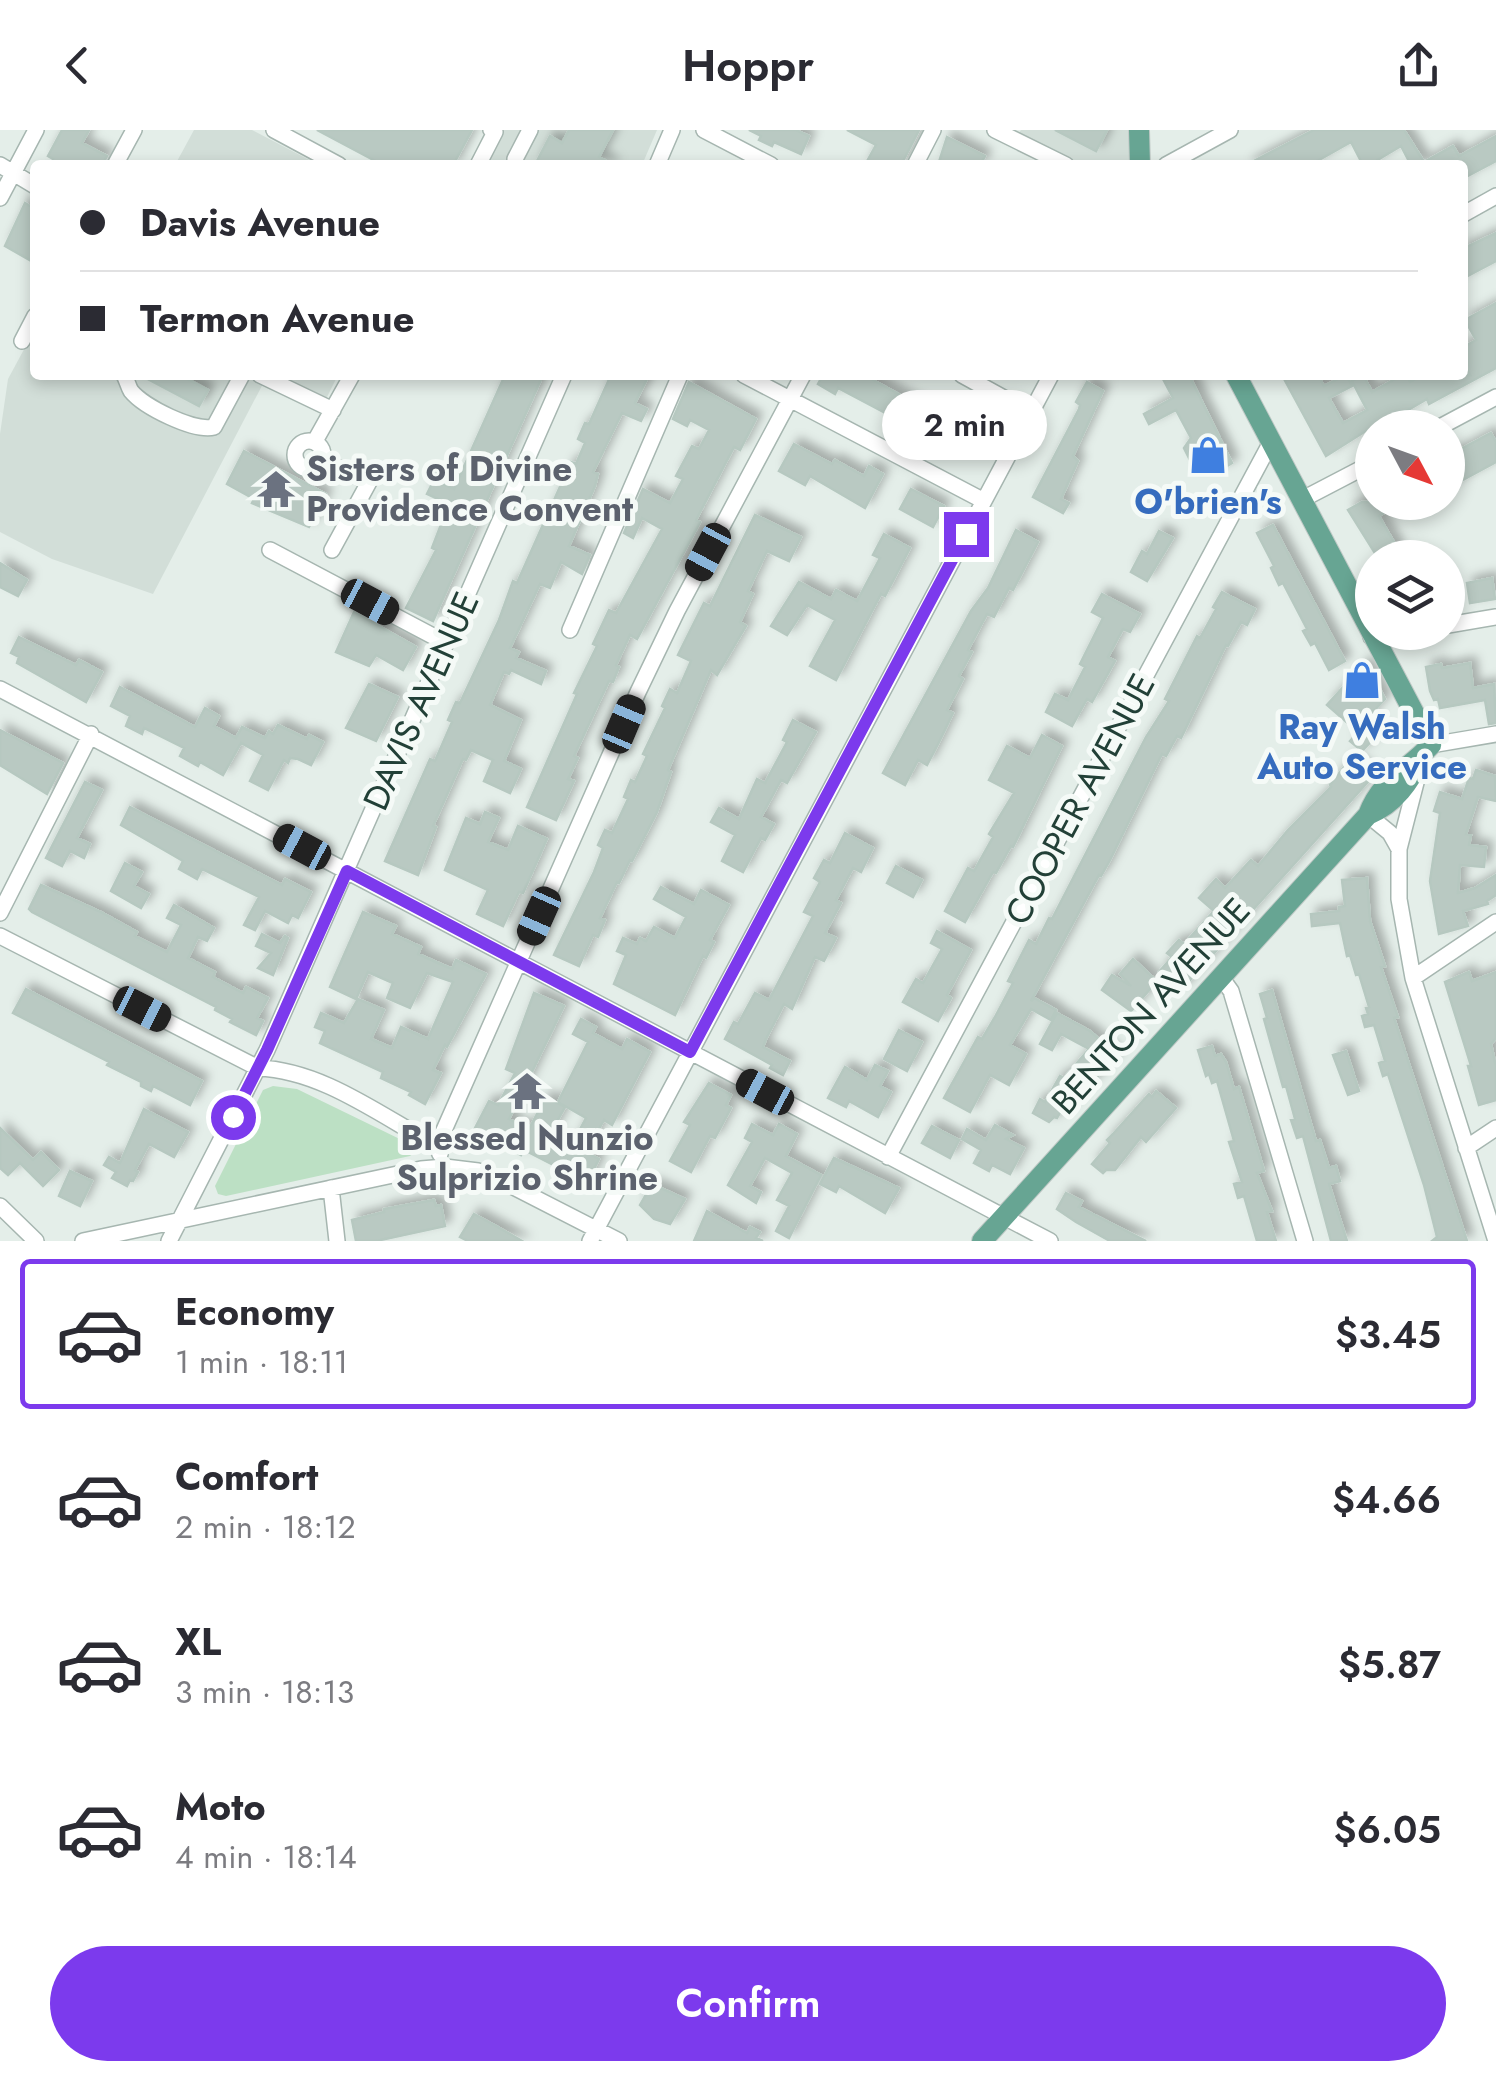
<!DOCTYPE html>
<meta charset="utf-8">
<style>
body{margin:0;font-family:Jost,sans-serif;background:#f7f7f7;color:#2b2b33;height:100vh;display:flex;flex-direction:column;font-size:38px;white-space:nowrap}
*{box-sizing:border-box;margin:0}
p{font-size:32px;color:#7c7c81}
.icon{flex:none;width:55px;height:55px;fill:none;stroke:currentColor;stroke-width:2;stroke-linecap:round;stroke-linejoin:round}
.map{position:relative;height:1111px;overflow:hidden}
.panel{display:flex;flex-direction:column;background:#fff;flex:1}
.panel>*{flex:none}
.banner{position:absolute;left:30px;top:30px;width:1438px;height:220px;border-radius:10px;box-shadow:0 5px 15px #0003;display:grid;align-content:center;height:220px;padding:0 50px;background:#fff}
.needle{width:65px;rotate:131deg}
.buttons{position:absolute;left:1355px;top:280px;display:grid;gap:20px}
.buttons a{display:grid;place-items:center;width:110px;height:110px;border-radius:50%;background:#fff;box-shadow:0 5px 15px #0003;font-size:50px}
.end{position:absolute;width:45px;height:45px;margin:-22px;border:12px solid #7c3aed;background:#fff;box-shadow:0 0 0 5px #fff}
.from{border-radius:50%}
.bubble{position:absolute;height:70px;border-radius:35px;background:#fff;box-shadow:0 5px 15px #0003;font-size:32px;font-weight:600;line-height:70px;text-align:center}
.car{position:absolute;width:30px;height:60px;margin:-30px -15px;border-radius:12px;box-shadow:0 0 8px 2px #0007;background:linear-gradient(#222 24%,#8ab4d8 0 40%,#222 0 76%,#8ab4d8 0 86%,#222 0)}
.banner b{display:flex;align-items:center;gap:35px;height:95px;font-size:38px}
.banner b+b{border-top:2px solid #e1e1e2}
.banner i{width:25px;height:25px;background:#2b2b33}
ul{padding:18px 0 0;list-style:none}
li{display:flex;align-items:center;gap:30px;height:150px;margin:0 20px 15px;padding:0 30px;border:5px solid transparent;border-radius:10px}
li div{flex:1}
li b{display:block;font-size:38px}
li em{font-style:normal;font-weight:600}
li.current{border-color:#7c3aed}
li>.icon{width:90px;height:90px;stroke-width:1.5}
.cta{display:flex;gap:20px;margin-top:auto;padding:20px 50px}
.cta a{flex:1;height:115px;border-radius:60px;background:#7c3aed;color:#fff;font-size:40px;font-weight:600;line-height:115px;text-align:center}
header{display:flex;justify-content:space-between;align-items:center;height:130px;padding:0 50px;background:#fff;font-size:45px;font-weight:600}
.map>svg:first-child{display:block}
.built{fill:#d2ded8}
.green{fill:#bce0c4}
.building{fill:#b9c9c2;stroke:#b6c8c0;stroke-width:2.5;filter:url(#shadow)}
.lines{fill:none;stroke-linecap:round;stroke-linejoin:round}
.minor-casing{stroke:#a6b6b0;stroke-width:18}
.major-casing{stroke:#c1cac7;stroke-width:22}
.minor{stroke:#fff;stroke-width:15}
.major{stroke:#67a593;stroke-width:20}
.route{stroke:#7c3aed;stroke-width:12}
.labels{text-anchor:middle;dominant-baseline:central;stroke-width:10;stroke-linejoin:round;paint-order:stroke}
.worship-label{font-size:35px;font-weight:bold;fill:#5b616d;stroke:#f5faf7;text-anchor:start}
.shop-label{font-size:35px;font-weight:bold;fill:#366cbe;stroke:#f5faf7}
.street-label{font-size:35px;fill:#224037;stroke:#f5faf7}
</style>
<header><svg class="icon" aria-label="back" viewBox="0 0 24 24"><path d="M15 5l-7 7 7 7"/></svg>Hoppr<svg class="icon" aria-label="share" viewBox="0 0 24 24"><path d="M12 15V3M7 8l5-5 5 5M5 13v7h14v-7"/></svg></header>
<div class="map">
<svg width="1496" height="1111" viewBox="0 0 1496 1111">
<defs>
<filter id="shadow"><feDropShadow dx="6" dy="-6" stdDeviation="5" flood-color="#0004"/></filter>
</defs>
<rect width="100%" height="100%" fill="#e4eee9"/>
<path class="built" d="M194,0H252L319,35H175Z
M504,0H657L642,35H486Z
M1021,0H1139L1140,35H1066L1013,10Z
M35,199V245H338L323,275L266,248L153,464L52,429L0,402V304L8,249Z"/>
<path class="green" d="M273,956L297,959L410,1014L414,1023L410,1026L226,1066L218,1064L215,1056L263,960Z"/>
<path class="building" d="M62,0H89L82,13L107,26L102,35H50L53,29L48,26Z
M317,0H472L453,35H383Z
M569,0H613L599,27L614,35H535L550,6L562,13Z
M749,0H796L809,6L801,24L774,12L772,16L759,10L761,6Z
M847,0H919L901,35H865L876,15Z
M1055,0H1107L1096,21Z
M1314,0H1404L1424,32L1453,16L1459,26L1496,6V31L1462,49V35H1411L1401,16L1369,35H1363L1351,12L1310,35H1246Z
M947,7L985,26L980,35H938Z
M25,73L35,79V133L5,116Z
M1496,103V131L1462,149V119Z
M1496,173V238L1429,274L1427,269L1382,295L1380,292L1326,326L1282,245H1318L1324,256L1346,245L1352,256L1329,268L1343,293L1367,280L1352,251L1363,245L1372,262L1402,245H1407L1410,252L1423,245H1470L1462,230V218L1476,210L1465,190Z
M140,245H180L208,260L199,276Z
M505,245H543L433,491L406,478L436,420L432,418L449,374L427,364L434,350L454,359Z
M611,245H649L635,273L647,279L641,291L622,283L593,342L598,344L595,356L569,416L590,425L582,444L561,432L550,458L540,454L510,518L519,522L516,528L546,541L541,554L511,540L509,544L504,542L490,575L521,590L504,631L521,639L510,663L484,651L493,630L471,620L466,630L463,629L433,696L436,697L418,745L385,731L430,629L435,631L452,592L448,590L456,572L460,573L499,490L513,451L517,453L571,332L576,334L585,313L578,309L585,293L589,294Z
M823,245H875L873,250L975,306L965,325L838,258L835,264L818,254Z
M1161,245H1189L1232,333L1220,340L1217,334L1197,344L1184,318L1191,308L1176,280L1149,294L1144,284L1173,268Z
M689,252L756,289L740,320L734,317L696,390L700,392L637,509L630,505L616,535L619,537L613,552L609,551L574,626L578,628L568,649L574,651L556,690L527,677L577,564L574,563L597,516L593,514L609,480L616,483L662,399L642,388L633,408L624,403L643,359L670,373L683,349L676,346L692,316L699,319L709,300L690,290L687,296L673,289Z
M1087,252L1103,261L1073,326L1078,331L1061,369L1069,373L1063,383L1033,367L1079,279L1080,275L1076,272Z
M1491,303L1496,312V332L1448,358V326Z
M794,314L832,334L835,330L864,346L869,336L883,344L865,378L810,346L805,355L779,341Z
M244,321L326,364L309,397L252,373L254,369L227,354Z
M911,359L944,376L933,397L900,379Z
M1362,372H1404L1379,386L1398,419L1395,421L1399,428H1378L1348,380Z
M755,385L801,407L789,431L767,421L748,461L753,464L740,492L746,496L717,545L711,540L668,640L671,642L657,682L632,731L630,730L619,753L617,752L600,788L605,790L598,807L593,805L579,836L554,825L594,742L603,718L598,715L605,700L612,703L628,669L624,667L631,650L635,652L647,626L643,624L665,578L662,576L670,559L677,563L691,531L678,525L704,473L710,476Z
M1273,395L1345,531L1329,540L1315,513L1311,515L1303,501L1307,499L1283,453L1279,455L1271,438L1274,436L1257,403Z
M1016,400L1038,412L1013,460L1009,458L994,487L987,484L968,520L972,522L959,546L963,549L947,580L953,583L939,612L927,635L918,630L905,655L883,643L971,481L988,458Z
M1159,401L1173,408L1147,451L1131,442L1142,421L1147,424Z
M884,404L910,418L885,466L881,464L836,550L810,536L835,490L807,475L787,505L771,496L799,452L831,469L836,460L857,471L880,428L873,425Z
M0,433L27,450L18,466L0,457Z
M1492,448L1495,469L1470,473L1467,453Z
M1222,462L1255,479L1247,495L1241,492L1228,516L1226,515L1181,608L1177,606L1166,626L1162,624L1110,730L1101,746L1099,745L1031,871L1034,868L1056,880L1051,890L1031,879L1010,915L1026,924L1009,955L990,945L970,982L944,968L978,907L982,909L995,887L1013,853L1008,851L1029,810L1036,814L1049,788L1052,789L1146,607L1169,571L1165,569L1197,506L1200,508L1216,479L1213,477Z
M1102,464L1140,484L1130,502L1123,499L1108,527L1115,531L1092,572L1087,569L1072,596L1046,582L1055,564L1068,570L1085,537L1080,534L1103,488L1092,482Z
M354,482L416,517L403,540L376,525L369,536L336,522Z
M19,507L76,535L79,530L102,542L86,572L17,533L19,527L11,523Z
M1366,532L1385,569L1367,588L1376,597L1377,605L1362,621L1350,611L1358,602L1327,575Z
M1470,533L1473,558L1494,554L1496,593L1489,594L1485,570L1440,578L1438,569L1434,570L1430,561L1426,537L1441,534L1442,538Z
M369,554L398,567L376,611L346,598Z
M120,557L195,597L205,578L219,586L214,596L236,608L242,597L265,608L269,601L273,604L278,595L307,609L309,605L323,612L311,635L298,629L290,628L288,633L284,630L268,660L250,651L263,625L241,613L223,645L200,632L198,636L180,626L184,618L144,598L142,604L126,596L130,586L111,576Z
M793,590L816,602L787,653L781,650L761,687L774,694L765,710L761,708L743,742L722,731L735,705L711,692L719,678L739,689L757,649L765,653L787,612L783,610Z
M0,600L63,633L47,664L0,635Z
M1042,605L1062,616L1013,717L1011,716L996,743L993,742L965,792L945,781L968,738L974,741L993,707L989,704L1014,663L989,650L1007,616L1030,628Z
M1352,627L1373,646L1180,861L1159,842L1172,827L1167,823L1179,810L1184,814L1214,781L1199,768L1216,749L1225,758L1251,730L1258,736L1288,700L1331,657L1330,655Z
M1476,640L1495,646L1496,671L1478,667L1466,704L1471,705L1469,715L1486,717L1484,737L1460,735L1458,763L1475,758L1496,745V765L1487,771L1488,774L1463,781L1468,796L1439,804L1430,751L1440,683L1434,681L1440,662L1462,669L1469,648L1473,649Z
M85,652L102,660L77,708L90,714L84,728L70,721L62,736L46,728Z
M130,677L282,755L285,749L311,762L298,788L292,785L288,793L265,781L255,800L244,795L259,767L202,739L197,749L179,739L183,731L121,695Z
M485,682L499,688L488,712L508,720L518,696L547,709L523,763L519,762L503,796L477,784L488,760L445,740L466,688L480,694Z
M845,703L873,718L861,742L853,738L836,770L841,773L825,803L836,808L824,831L815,827L792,879L784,874L766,909L763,917L790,931L783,945L770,938L772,935L725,909L734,892L738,894L755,863L769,870L813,786L804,782L820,752L814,748L824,730L830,733Z
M125,733L142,742L134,756L149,764L141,778L111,761Z
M896,736L922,750L913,767L887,753Z
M1367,748L1370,791L1385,836L1381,837L1398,887L1394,888L1467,1111H1432L1437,1107L1424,1055L1388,944L1383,946L1379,933L1385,931L1374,895L1365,897L1362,886L1368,884L1366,878L1369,877L1359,844L1356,845L1350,825L1347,826L1340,793L1312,796L1311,784L1339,781V777L1345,776L1342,750Z
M41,755L101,782L137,802L135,806L167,822L181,795L167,788L174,775L214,798L207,811L198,807L188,828L215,842L213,847L243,863L246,857L268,868L257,888L263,891L256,905L230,892L232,889L215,880L216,877L32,782L29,779Z
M661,757L694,774L701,760L729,775L710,810L714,812L706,828L703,826L675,885L614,854L626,825L617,821L623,808L637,814L640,808L646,811L654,797L675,808L686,787L654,769Z
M363,782L396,796L392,804L421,817L418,824L452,839L456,830L486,844L447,917L445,915L433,940L441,943L425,974L409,965L411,962L381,948L383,942L320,913L325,901L315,897L321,883L344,893L358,869L384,880L371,909L392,918L401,897L428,909L453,852L427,843L410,878L387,868L393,853L368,842L356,869L330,857Z
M937,801L971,820L947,865L951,868L938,891L903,872L916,849L923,853L942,819L931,813Z
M262,804L280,813L285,806L288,808L273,845L258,838L271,823L256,816Z
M1133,829L1157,851L1131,881L1102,860L1112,845L1131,856L1120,844Z
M1469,842L1472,851L1496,842V908L1491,914L1496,937V970L1479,975L1468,936H1471L1445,852Z
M26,859L202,951L190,975L153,956L151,961L141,956V952L107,935L109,932L13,883Z
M1272,860L1316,1011L1320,1010L1329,1038L1336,1036L1340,1051L1329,1054L1347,1111H1331L1303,1006L1297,1008L1291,990L1295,989L1286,956L1283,957L1264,889L1267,888L1260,864Z
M534,863L564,876L509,989L529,999L546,967L565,977L549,1006L571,1016L586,988L558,972L588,912L573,904L581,889L596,897L593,903L622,919L627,909L650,922L612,995L604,990L586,1022L599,1029L587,1052L524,1020L521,1025L474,1000L489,971L498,975L515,943L506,939Z
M1057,883L1090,901L1117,925L1090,955L1087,952L1072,976L1066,972L1057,988L1054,987L1049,992L1033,983L1040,969L1045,972L1060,946L1064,948L1089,919L1061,904L1052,920L1040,914Z
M899,900L922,912L907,941L884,929Z
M1212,916L1215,926L1221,924L1226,932L1234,959L1239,957L1264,1041L1257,1043L1272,1081L1267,1082L1276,1111H1257L1244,1066L1238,1068L1234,1054L1242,1052L1229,1012L1234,1011L1217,951L1212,953L1209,944L1206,946L1198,920Z
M1346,921L1359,961L1348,965L1333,925Z
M875,935L888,941L880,956L891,962L878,987L849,971L846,977L828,968L845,937L867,950Z
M709,953L731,965L726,975L731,978L715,1008L710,1006L691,1042L670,1031L690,995L684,992Z
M1156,961L1176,978L1146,1012L1141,1007L1115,1040H1106L1103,1043L1092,1034L1110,1013L1107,1010L1113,1004L1149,964L1152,967Z
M144,979L188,1002L174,1027L149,1014L135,1040L138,1042L133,1051L130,1050L127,1056L112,1048L116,1042L104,1035L109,1027L120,1033Z
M752,994L773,1005L779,994L797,1004L786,1026L821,1045L789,1108L776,1101L789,1076L777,1070L792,1043L765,1028L750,1056L761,1062L756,1073L728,1055L752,1012L745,1008Z
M995,995L1013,1005L1006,1009L1024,1018L1010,1044L992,1035L989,1041L974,1033L981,1020L962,1009L967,999L986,1010Z
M932,996L959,1010L950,1028L922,1013Z
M0,998L33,1030L41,1022L59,1040L43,1056L20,1033L8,1045L0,1038Z
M834,1028L899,1058L885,1083L839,1056L836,1062L820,1054Z
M70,1041L92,1051L80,1076L59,1066Z
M652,1054L685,1069L670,1094L654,1089L640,1075Z
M1066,1063L1082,1071L1079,1077L1146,1111H1110L1076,1092L1057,1079Z
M434,1070L436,1076L441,1075L445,1096L376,1111H356L352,1090L384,1082V1079Z
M707,1081L747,1103L750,1097L760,1102L756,1108L763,1111H694Z
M474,1084L496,1096L522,1111H468L460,1107Z"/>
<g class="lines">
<g class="minor-casing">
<path id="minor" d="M274,0L339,35
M704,0L771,35
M995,0L1066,35
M515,29L530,0
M0,35L35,56
M115,35L134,0
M478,35L495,2L491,0
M657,35L672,0
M915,35L933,0
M1166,35L1230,0
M0,68L36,0
M1462,85L1496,66
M22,211L35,186
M124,245C127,250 128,256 131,261C144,277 194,302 214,297L242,245
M260,245L333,280
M744,245L984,371
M962,245L1031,283
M1438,298L1496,267
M295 325a14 14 0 1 1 28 0a14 14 0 1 1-28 0Z
M315,311L352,245
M322,330L369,352L332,420
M1301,370L1372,333
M270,420L446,513
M1448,495L1496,487
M570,500L680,245
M1371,507L1400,502
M0,559L1050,1111
M1431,615L1496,604
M1420,637L1399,719V769L1413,848L1496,1111
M1368,685L1390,703L1399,719
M0,783L91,604
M0,806L258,938C322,940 381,986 437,1016L440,1024
M1221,847L1231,861L1305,1111
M1413,848L1496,792
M437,1016L638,562L677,481L803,245
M1466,1018L1496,998
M888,1027L1271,312
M331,1058L337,1111
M0,1076L36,1111
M83,1111L421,1039L445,1037L478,1041L498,1049L619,1111
M169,1111L267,920L564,245
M590,1111L1051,245"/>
</g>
<g class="major-casing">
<path id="major" d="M1139,0L1140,35
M1368,685C1395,674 1410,652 1422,626
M982,1111L1368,685C1381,649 1407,641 1431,615L1236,245"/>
</g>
<use href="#minor" class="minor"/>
<use href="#major" class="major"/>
</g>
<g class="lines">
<path class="route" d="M233,987L267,920L347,741L690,922L966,404"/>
</g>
<defs>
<g id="shop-bare" transform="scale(3)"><path d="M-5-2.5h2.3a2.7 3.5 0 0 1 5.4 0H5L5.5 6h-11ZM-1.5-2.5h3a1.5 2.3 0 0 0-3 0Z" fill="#3f7fe0" stroke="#f5faf7" stroke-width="2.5" paint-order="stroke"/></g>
<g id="temple-bare" transform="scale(3)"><path d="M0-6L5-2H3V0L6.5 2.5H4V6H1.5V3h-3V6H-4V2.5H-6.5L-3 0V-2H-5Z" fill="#6b7280" stroke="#f5faf7" stroke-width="2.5" paint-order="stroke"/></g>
</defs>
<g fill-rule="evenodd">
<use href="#shop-bare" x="1208" y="325"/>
<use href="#temple-bare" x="276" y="359"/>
<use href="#shop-bare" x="1362" y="550"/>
<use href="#temple-bare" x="527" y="961"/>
</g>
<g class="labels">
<g class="worship-label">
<text x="306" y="339">Sisters of Divine<tspan x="306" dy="40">Providence Convent</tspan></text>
<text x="527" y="1008" text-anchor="middle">Blessed Nunzio<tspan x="527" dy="40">Sulprizio Shrine</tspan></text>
</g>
<g class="shop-label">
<text x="1208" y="372">O'brien's</text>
<text x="1362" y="597">Ray Walsh<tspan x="1362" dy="40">Auto Service</tspan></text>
</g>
<g class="street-label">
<text transform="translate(421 571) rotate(-66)">DAVIS AVENUE</text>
<text transform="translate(1080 669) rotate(-62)">COOPER AVENUE</text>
<text transform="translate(1151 876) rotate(-48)">BENTON AVENUE</text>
</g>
</g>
</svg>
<div class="buttons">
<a><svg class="needle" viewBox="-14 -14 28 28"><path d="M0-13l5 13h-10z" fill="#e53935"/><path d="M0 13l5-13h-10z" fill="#7c7c81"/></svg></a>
<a><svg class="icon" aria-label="layers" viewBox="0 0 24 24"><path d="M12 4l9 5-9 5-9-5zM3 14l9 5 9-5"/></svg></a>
</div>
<i class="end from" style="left:233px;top:987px"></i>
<i class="end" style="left:966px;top:404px"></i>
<div class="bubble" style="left:882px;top:260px;width:165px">2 min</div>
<i class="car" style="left:708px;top:422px;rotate:208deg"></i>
<i class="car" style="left:370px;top:472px;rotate:118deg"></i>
<i class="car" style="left:624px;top:594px;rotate:23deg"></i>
<i class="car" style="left:302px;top:717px;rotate:298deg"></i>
<i class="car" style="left:539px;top:786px;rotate:204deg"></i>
<i class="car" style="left:142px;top:879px;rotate:117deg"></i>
<i class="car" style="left:765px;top:962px;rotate:298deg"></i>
<div class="banner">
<b><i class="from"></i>Davis Avenue</b>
<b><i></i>Termon Avenue</b>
</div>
</div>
<section class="panel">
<ul>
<li class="current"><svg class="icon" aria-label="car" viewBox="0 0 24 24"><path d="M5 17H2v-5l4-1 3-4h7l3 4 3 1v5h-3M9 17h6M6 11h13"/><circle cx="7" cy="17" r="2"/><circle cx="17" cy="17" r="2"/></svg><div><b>Economy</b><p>1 min · 18:11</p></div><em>$3.45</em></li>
<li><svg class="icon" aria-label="car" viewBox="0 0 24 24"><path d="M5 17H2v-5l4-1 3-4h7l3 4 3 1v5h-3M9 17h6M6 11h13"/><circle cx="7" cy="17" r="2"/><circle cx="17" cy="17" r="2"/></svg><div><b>Comfort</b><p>2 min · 18:12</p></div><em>$4.66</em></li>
<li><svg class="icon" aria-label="car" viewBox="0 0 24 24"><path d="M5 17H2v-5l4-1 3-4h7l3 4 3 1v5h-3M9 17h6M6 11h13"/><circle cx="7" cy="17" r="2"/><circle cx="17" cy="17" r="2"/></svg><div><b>XL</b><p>3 min · 18:13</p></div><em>$5.87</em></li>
<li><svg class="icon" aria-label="car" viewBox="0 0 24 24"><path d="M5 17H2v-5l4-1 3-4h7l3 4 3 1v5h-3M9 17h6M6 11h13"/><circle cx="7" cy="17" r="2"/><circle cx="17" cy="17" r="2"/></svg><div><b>Moto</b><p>4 min · 18:14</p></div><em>$6.05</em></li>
</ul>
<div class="cta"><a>Confirm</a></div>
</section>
